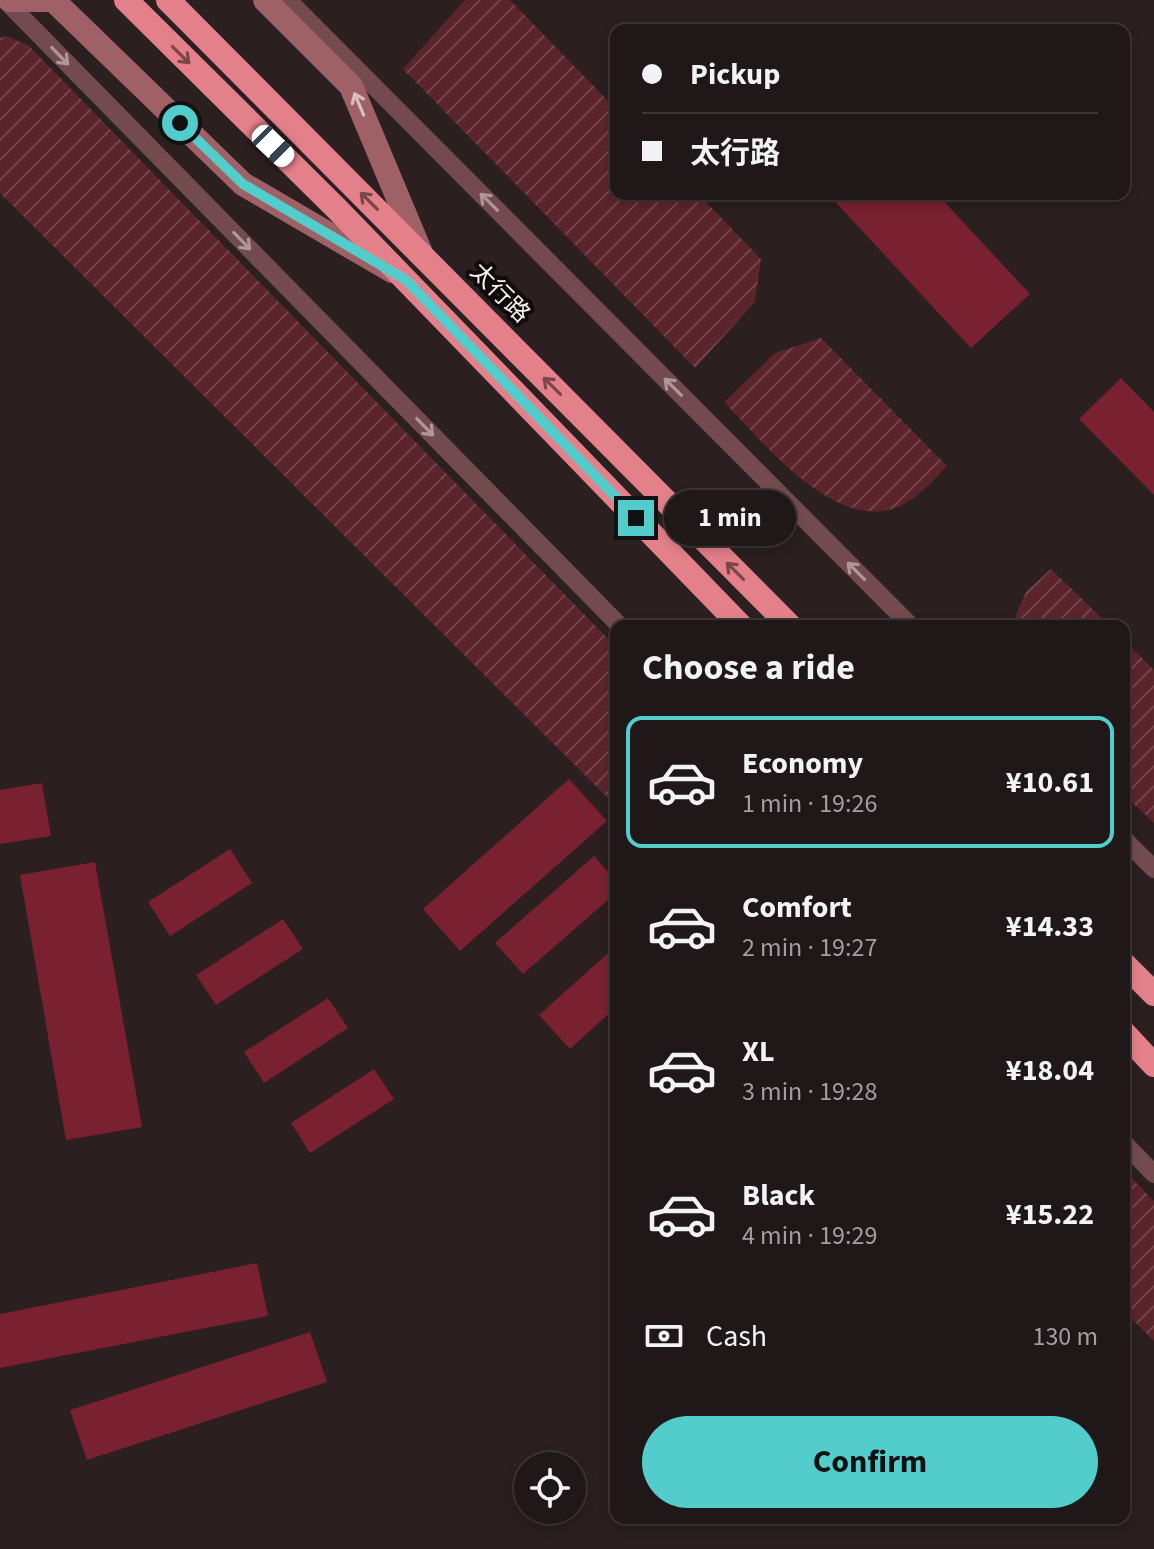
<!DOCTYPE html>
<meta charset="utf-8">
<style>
body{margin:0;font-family:"Source Sans 3","Noto Sans SC",sans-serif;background:#2d2425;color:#f1f3f6;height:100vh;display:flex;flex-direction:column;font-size:30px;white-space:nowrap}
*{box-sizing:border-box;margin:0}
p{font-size:26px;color:#a29fa2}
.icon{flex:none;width:44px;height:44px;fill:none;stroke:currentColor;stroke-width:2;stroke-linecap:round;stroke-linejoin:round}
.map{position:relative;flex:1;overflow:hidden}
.panel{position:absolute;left:610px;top:620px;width:520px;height:904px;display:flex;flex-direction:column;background:#201718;border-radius:16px;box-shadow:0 4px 12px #0003,0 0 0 2px #3d3637}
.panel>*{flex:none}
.top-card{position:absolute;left:610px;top:24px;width:520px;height:176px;border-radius:16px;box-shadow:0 4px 12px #0003,0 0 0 2px #3d3637;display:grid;align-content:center;height:176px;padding:0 32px;background:#201718}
.controls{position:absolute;left:514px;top:1452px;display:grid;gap:16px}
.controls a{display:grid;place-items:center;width:72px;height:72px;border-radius:50%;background:#201718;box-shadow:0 4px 12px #0003,0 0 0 2px #3d3637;font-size:40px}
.end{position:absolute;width:36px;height:36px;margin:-18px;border:10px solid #52cdcc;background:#111;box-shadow:0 0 0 4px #111}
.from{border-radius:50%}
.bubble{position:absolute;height:56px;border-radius:28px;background:#201718;box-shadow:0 4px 12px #0003,0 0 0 2px #3d3637;font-size:26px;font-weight:700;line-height:56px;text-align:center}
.car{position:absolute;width:24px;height:48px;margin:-24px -12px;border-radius:10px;box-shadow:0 0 6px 2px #0007;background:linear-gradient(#fff 24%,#345 0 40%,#fff 0 76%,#345 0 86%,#fff 0)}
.top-card b{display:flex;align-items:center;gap:28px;height:76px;font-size:30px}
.top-card b+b{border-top:2px solid #3d3637}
.top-card i{width:20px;height:20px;background:#f1f3f6}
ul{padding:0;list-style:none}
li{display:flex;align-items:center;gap:24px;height:132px;margin:0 16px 12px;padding:0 16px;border:4px solid transparent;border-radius:16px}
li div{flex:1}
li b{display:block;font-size:30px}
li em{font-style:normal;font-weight:700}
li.selected{border-color:#52cdcc}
li>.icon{width:72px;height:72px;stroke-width:1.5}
h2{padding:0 32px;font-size:36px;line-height:96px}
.pay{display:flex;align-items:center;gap:20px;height:88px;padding:0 32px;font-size:30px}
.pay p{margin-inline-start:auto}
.cta{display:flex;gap:16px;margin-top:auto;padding:16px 32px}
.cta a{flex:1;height:92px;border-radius:48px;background:#52cdcc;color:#111;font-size:32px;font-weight:700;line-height:92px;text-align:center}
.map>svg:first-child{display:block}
.garden{fill:url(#garden-furrows)}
.building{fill:#792130}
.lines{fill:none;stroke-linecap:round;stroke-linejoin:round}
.lane{stroke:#734b4e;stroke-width:18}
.secondary{stroke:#a06166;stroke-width:24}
.highway{stroke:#e3808a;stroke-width:24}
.oneway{stroke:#7a464a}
.oneway2{stroke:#b09698}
.oneway3{stroke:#dabfc1}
.route{stroke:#52cdcc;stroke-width:10}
.labels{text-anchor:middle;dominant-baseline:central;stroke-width:8;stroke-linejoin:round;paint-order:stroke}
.street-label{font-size:24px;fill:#faf2f2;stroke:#100b0b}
</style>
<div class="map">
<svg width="1154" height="1549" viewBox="0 0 1154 1549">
<defs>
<pattern id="garden-furrows" width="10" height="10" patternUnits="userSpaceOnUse" patternTransform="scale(2)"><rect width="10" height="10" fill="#5c242b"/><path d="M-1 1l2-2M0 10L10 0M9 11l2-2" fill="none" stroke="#74444a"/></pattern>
</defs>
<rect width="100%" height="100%" fill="#2b1f20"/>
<path class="garden" d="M465,0H510L616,109V194H698L761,259L755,302L695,368L403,69Z
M7,36L28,45L616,647V806L0,193V38Z
M821,338L947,466C933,481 919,497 900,506C836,535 763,442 724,402L775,353Z
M1051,569L1110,626H1011L1026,592Z
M1124,640L1154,670V823L1124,795Z
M1124,1170L1154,1201V1341L1124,1311Z"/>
<path class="building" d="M828,194H937L1030,294L971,348Z
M1121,378L1154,412V495L1079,419Z
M569,779L607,821L460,951L423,909Z
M42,783L51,836L0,844V790Z
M230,849L252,883L170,936L148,902Z
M594,856L616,881V893L523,974L495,943Z
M95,862L142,1127L66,1140L20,875Z
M283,919L303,949L216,1005L196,975Z
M616,946V1007L570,1049L539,1015Z
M328,998L348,1028L264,1083L244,1052Z
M374,1069L394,1099L310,1153L291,1123Z
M257,1263L268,1316L0,1368V1314Z
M310,1332L327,1382L87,1460L70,1410Z"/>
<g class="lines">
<path class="lane" d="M5,0L620,626
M288,0L911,626
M1124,839L1154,869
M1124,1143L1154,1174"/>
<path class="secondary" d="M10,0H53
M53,0L243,184L392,271
M265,0L351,86L421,253"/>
<path class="highway" d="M126,0L336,208L741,626
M168,0L790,626
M1124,964L1154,994
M1124,1033L1154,1065"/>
</g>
<defs><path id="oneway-shaft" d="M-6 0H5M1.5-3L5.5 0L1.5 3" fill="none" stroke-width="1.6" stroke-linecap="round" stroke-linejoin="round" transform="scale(2)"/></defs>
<g class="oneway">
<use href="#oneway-shaft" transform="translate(181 55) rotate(45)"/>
<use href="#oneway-shaft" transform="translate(369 201) rotate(-135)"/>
<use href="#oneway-shaft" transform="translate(552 386) rotate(-135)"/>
<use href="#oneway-shaft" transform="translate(735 571) rotate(-135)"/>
</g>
<g class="oneway2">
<use href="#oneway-shaft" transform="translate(60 56) rotate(46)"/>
<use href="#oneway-shaft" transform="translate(489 202) rotate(-135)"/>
<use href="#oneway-shaft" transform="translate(242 241) rotate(46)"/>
<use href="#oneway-shaft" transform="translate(673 387) rotate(-135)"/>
<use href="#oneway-shaft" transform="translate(425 427) rotate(46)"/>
<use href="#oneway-shaft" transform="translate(856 571) rotate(-135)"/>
</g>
<use class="oneway3" href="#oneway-shaft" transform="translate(359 104) rotate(-113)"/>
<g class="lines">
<path class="route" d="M180,123L243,184L406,280L636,518"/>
</g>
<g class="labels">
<g class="street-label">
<text transform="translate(500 293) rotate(45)">太行路</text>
</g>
</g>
</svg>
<div class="controls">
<a><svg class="icon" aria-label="locate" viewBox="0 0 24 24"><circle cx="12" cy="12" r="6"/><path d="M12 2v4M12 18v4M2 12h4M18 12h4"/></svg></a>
</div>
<i class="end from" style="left:180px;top:123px"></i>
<i class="end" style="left:636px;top:518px"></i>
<div class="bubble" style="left:664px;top:490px;width:132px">1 min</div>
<i class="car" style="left:273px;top:146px;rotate:134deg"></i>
<div class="top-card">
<b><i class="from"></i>Pickup</b>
<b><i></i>太行路</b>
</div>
<section class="panel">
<h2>Choose a ride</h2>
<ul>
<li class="selected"><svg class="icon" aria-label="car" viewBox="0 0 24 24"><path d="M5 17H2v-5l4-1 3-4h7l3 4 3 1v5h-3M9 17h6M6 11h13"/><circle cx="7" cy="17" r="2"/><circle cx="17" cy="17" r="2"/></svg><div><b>Economy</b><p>1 min · 19:26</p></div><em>¥10.61</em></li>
<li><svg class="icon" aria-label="car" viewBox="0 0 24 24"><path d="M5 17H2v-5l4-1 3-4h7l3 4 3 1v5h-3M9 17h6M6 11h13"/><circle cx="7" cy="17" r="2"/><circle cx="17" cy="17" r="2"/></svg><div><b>Comfort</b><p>2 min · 19:27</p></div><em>¥14.33</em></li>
<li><svg class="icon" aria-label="car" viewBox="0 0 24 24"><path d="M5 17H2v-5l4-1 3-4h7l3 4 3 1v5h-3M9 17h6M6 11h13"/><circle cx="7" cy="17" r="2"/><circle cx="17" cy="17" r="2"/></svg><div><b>XL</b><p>3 min · 19:28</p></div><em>¥18.04</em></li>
<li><svg class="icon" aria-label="car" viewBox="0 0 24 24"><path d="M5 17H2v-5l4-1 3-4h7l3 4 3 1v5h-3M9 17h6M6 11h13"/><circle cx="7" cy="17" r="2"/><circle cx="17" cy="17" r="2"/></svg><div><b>Black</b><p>4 min · 19:29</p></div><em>¥15.22</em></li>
</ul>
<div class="pay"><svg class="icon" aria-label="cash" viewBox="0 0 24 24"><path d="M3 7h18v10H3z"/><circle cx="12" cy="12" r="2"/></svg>Cash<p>130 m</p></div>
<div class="cta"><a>Confirm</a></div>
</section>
</div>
